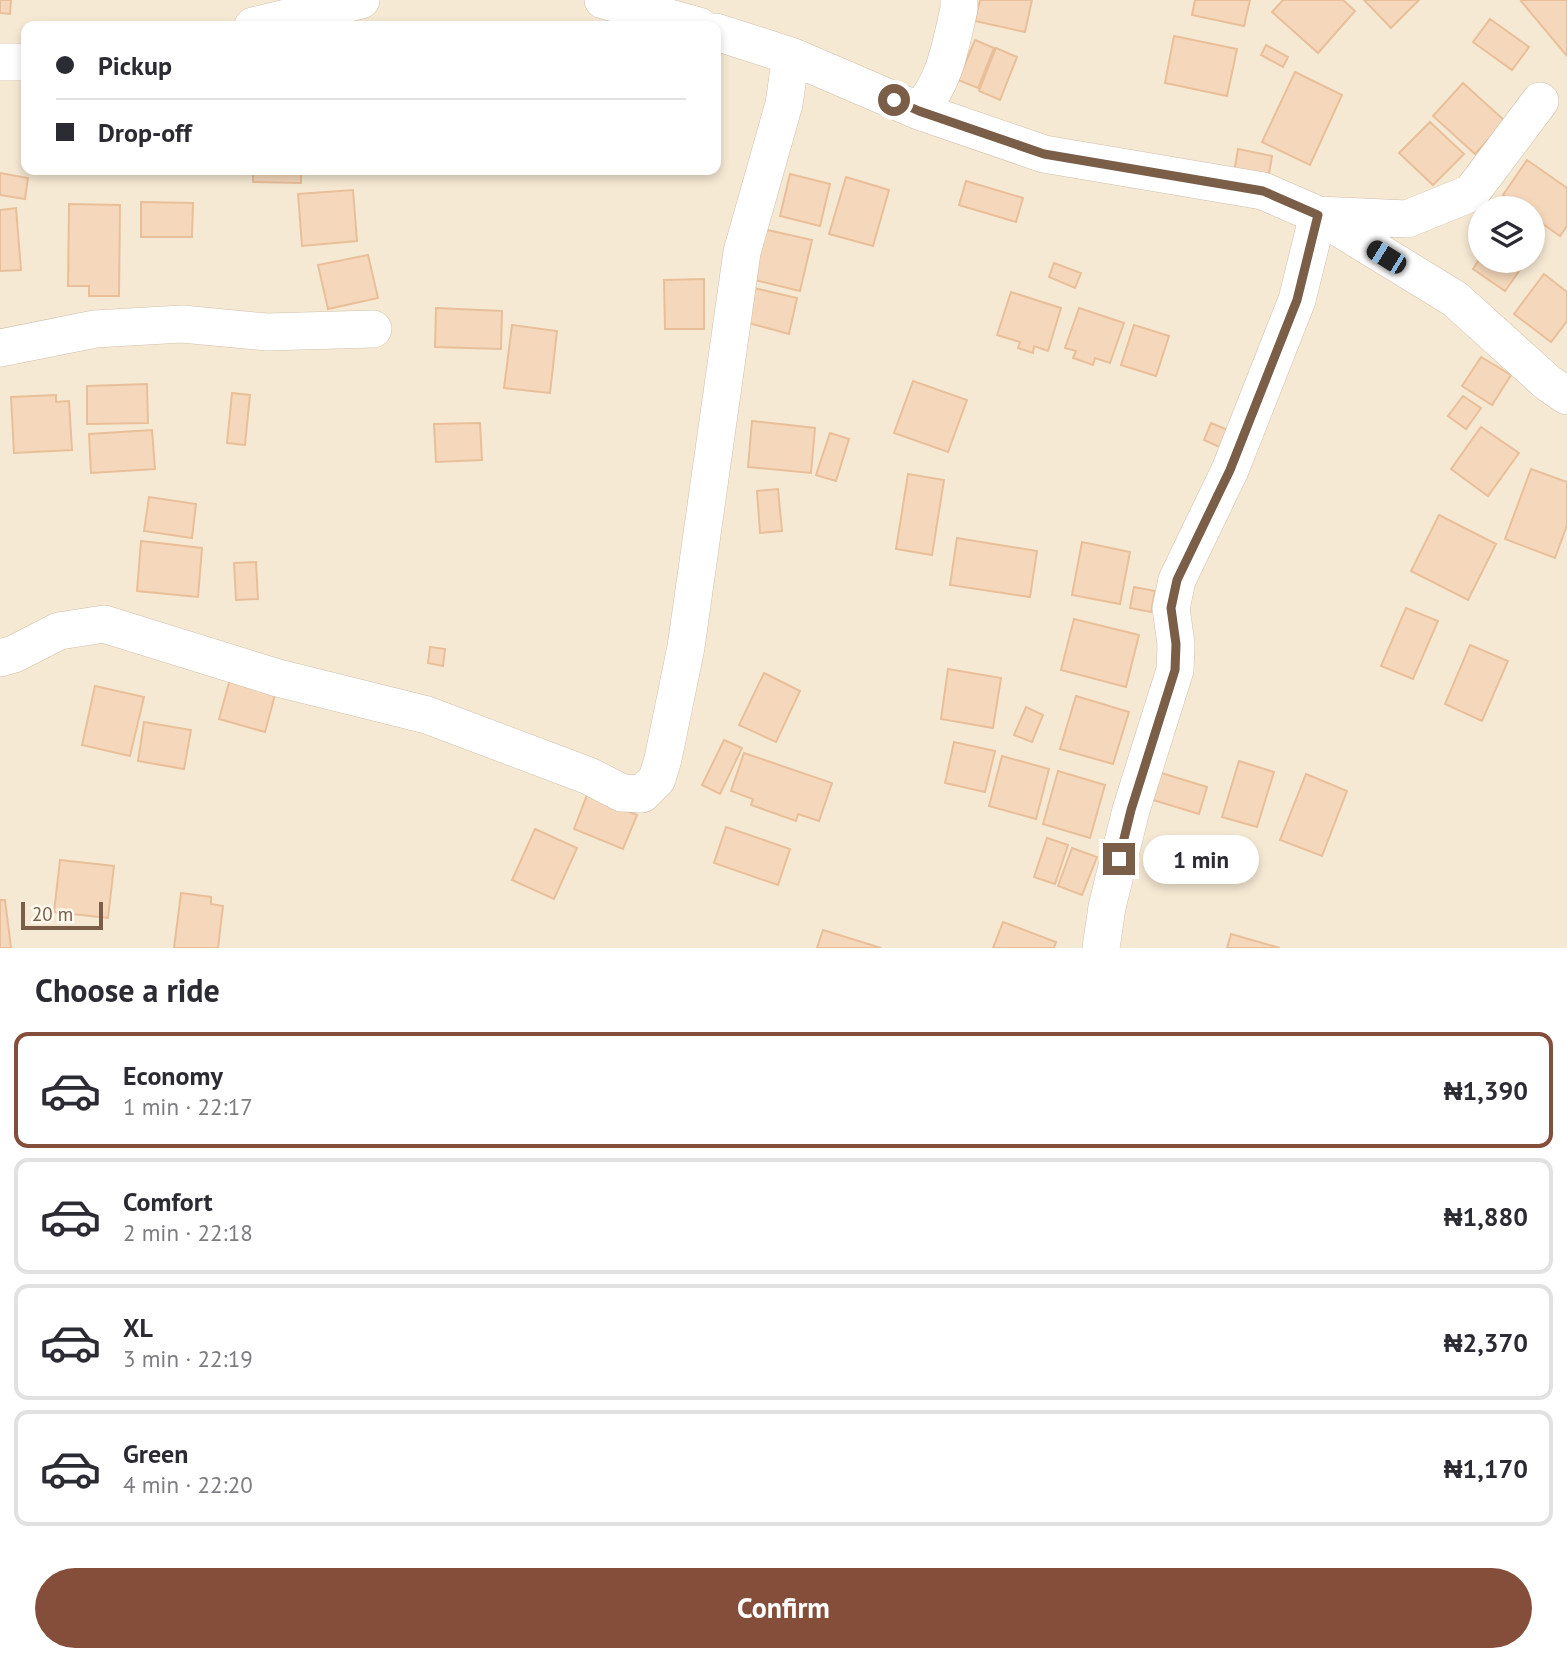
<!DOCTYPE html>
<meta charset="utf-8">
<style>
body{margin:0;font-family:"PT Sans",sans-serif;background:#f2f2f3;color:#2b2b33;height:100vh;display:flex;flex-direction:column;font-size:26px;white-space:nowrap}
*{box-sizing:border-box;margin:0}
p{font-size:23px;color:#7c7c81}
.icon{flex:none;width:38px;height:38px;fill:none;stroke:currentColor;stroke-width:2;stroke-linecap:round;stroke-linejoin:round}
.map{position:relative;height:948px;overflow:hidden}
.side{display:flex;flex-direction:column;background:#fff;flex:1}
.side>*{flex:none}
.top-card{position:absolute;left:21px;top:21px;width:700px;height:154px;border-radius:14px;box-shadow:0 4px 10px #0003;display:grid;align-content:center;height:154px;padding:0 35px;background:#fff}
.fabs{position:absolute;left:1468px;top:196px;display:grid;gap:14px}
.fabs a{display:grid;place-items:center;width:77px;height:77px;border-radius:50%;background:#fff;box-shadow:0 4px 10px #0003;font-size:35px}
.scale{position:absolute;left:21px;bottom:18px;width:82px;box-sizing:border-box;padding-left:7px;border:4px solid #7a5e48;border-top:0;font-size:19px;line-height:24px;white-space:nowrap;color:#7a5e48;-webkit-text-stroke:5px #fffaee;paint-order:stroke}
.end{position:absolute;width:32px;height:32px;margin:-16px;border:9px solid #7a5e48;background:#fff;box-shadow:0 0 0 4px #fff}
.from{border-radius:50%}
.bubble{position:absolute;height:49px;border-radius:24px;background:#fff;box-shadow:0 4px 10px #0003;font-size:23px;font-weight:800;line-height:49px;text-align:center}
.car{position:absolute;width:21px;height:42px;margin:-21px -10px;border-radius:9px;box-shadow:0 0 5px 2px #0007;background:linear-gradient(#222 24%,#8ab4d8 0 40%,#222 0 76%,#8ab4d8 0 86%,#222 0)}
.top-card b{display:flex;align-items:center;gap:24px;height:66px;font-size:26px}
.top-card b+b{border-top:2px solid #e1e1e2}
.top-card i{width:18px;height:18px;background:#2b2b33}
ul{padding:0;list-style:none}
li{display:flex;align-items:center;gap:21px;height:116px;margin:0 14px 10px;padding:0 21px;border:4px solid #e1e1e2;border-radius:14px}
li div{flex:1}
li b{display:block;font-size:26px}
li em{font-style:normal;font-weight:800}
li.current{border-color:#844e3a}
li>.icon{width:63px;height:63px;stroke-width:1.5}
h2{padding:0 35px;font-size:32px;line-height:84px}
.primary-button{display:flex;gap:14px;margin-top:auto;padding:14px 35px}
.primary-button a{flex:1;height:80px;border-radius:42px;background:#844e3a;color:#fff;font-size:28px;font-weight:800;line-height:80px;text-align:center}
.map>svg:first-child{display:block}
.residential{fill:#f6e9d4;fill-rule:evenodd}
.building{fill:#f5d8bb;stroke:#e9bf9a;stroke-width:2}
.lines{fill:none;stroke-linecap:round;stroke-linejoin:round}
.minor-casing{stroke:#d1bfaa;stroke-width:38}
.minor{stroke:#fff;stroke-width:37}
.route{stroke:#7a5e48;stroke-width:9}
</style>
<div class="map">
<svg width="1567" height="948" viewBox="0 0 1567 948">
<rect width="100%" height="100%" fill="#fef7e6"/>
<path class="residential" d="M0,0H1567V948H0ZM26,26H716V170H26ZM1480,208H1533V261H1480Z"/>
<path class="building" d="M0,0H11L10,14L0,13Z
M980,0H1032L1025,32L975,21Z
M1195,0H1250L1244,26L1192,15Z
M1283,0H1343L1355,11L1318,53L1272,12Z
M1364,0H1419L1391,28Z
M1523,0H1567V56L1521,1Z
M1490,19L1529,47L1512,70L1473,42Z
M1174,36L1237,49L1227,96L1165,83Z
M975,40L994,48L978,88L958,80Z
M1266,45L1288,57L1283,67L1261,55Z
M996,48L1017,57L1000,100L979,91Z
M1295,72L1342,95L1310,165L1262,142Z
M1463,83L1505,121L1475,154L1433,116Z
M1430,122L1464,154L1433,185L1399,153Z
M1238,149L1272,156L1268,180L1234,173Z
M1527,160L1567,188V226L1560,236L1533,217V208H1521L1503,195Z
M253,170H301V183L253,182Z
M0,173L28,178L25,199L0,195Z
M790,174L830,184L820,226L780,216Z
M846,177L889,190L873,246L829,234Z
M966,181L1023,198L1016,222L959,205Z
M353,190L357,241L302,246L298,194Z
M141,202L193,203L192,237H141Z
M69,204L120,205L119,296H89V286H68Z
M16,208L21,270L0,271V210Z
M763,229L812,240L800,291L751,279Z
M368,255L378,298L328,309L318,265Z
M1480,258V261H1519L1524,264L1505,291L1473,269Z
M1054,263L1081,273L1075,288L1049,277Z
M1544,274L1567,292V321L1551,342L1514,314Z
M704,279V329H665L664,280Z
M754,288L797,298L789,334L745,322Z
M1011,292L1061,308L1048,351L1034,346L1033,353L1018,348L1020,342L997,335Z
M436,308L502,311L501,349L435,347Z
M1079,308L1124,323L1110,363L1095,358L1093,365L1073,358L1076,351L1065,348Z
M512,325L557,331L550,393L504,388Z
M1134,325L1169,336L1156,376L1121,365Z
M1481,357L1511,375L1492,405L1462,386Z
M913,381L967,400L948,452L894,433Z
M147,384L148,423L87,424V386Z
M232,393L250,395L245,445L227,443Z
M56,395V402L69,401L72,450L14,453L11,397Z
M1463,396L1481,408L1466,429L1448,416Z
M752,421L815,428L811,473L748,467Z
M480,423L482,460L436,462L434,424Z
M1211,423L1233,432L1226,450L1204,440Z
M1481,427L1519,453L1488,496L1451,469Z
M152,430L155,469L91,473L89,434Z
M830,433L849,439L836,481L816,475Z
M1531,469L1567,482V525L1555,558L1505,539Z
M908,474L944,480L932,555L896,549Z
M778,489L782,531L760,533L757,491Z
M149,497L196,504L192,538L144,531Z
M1439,515L1496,544L1468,600L1411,571Z
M957,538L1037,551L1030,597L950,585Z
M141,541L202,548L198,597L137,591Z
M1082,542L1130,552L1120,604L1072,595Z
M256,562L258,599L236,600L234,563Z
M1134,587L1155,591L1151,612L1130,608Z
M1406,608L1438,621L1413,679L1381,666Z
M1074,619L1139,635L1126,687L1061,670Z
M1470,645L1508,661L1482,721L1445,704Z
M430,647L445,649L443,666L428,663Z
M948,669L1001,678L993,728L941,719Z
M764,673L800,691L776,742L739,725Z
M230,679L276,691L265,732L219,719Z
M95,686L144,697L130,756L82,745Z
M1076,696L1129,712L1113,764L1060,749Z
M1026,707L1043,715L1032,742L1014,735Z
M144,722L191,730L184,769L138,761Z
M724,740L742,748L720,794L702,785Z
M954,742L995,751L985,792L945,783Z
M744,753L832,783L819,821L798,814L796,821L751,805L753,799L731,791Z
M1002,756L1049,769L1036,819L989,806Z
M1239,761L1274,772L1257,827L1222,817Z
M1058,771L1105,785L1090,838L1043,824Z
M1158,772L1207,787L1199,814L1150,799Z
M1306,774L1347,791L1322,856L1280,840Z
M587,795L637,815L623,849L574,829Z
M726,827L790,849L778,885L714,863Z
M535,829L577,848L554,899L512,880Z
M1047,838L1068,845L1055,884L1034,877Z
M1072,848L1097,857L1082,895L1058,886Z
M60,860L114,866L108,918L54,912Z
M181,893L211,897V904L223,906L218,948H174Z
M0,900H5L11,948H0Z
M1003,922L1056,942L1054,948H993Z
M823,930L881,948H817Z
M1231,934L1280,948H1227Z"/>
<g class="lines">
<g class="minor-casing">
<path id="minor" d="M603,0L699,26
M253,26L361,0
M716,32L791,56L919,111L1044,154L1263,191L1318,215L1455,299L1548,383L1567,396
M0,62H26
M919,111C946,80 950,47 959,9V0
M0,348L95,329L182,324L267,332L373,329
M0,658L14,654L59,631L104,624L278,678L427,715L589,776L622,793L642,794L657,779L663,759L686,647L742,252L784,104L791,56
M1101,948L1107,907L1131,810L1175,670L1176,644L1171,608L1177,580L1230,470L1297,300L1318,215L1407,219L1471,193L1540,101"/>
</g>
<use href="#minor" class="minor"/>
</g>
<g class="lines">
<path class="route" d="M894,100L919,111L1044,154L1263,191L1318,215L1297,300L1230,470L1177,580L1171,608L1176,644L1175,670L1131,810L1119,859"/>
</g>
</svg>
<div class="fabs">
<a><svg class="icon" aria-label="layers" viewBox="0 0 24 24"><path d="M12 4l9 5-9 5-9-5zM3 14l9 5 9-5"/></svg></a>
</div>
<div class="scale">20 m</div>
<i class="end from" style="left:894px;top:100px"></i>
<i class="end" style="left:1119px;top:859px"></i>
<div class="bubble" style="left:1143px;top:835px;width:116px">1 min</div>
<i class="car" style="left:1386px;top:257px;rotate:302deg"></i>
<div class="top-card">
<b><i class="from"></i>Pickup</b>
<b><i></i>Drop-off</b>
</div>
</div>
<section class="side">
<h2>Choose a ride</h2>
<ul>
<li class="current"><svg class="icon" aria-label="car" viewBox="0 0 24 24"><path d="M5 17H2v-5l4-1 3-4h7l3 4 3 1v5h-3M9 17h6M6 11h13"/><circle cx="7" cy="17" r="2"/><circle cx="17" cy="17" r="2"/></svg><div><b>Economy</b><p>1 min · 22:17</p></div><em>₦1,390</em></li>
<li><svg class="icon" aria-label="car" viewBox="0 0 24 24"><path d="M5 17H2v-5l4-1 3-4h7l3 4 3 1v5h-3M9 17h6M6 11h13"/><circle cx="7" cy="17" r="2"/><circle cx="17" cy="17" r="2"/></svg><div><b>Comfort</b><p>2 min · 22:18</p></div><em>₦1,880</em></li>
<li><svg class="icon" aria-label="car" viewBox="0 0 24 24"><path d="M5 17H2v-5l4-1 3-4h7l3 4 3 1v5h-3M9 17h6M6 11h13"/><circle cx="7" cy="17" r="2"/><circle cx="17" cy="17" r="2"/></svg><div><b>XL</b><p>3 min · 22:19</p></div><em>₦2,370</em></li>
<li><svg class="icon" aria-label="car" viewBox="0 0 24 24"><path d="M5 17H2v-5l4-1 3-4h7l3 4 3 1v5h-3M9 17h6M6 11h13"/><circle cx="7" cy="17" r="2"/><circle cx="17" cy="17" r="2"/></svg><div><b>Green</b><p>4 min · 22:20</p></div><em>₦1,170</em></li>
</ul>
<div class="primary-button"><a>Confirm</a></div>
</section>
